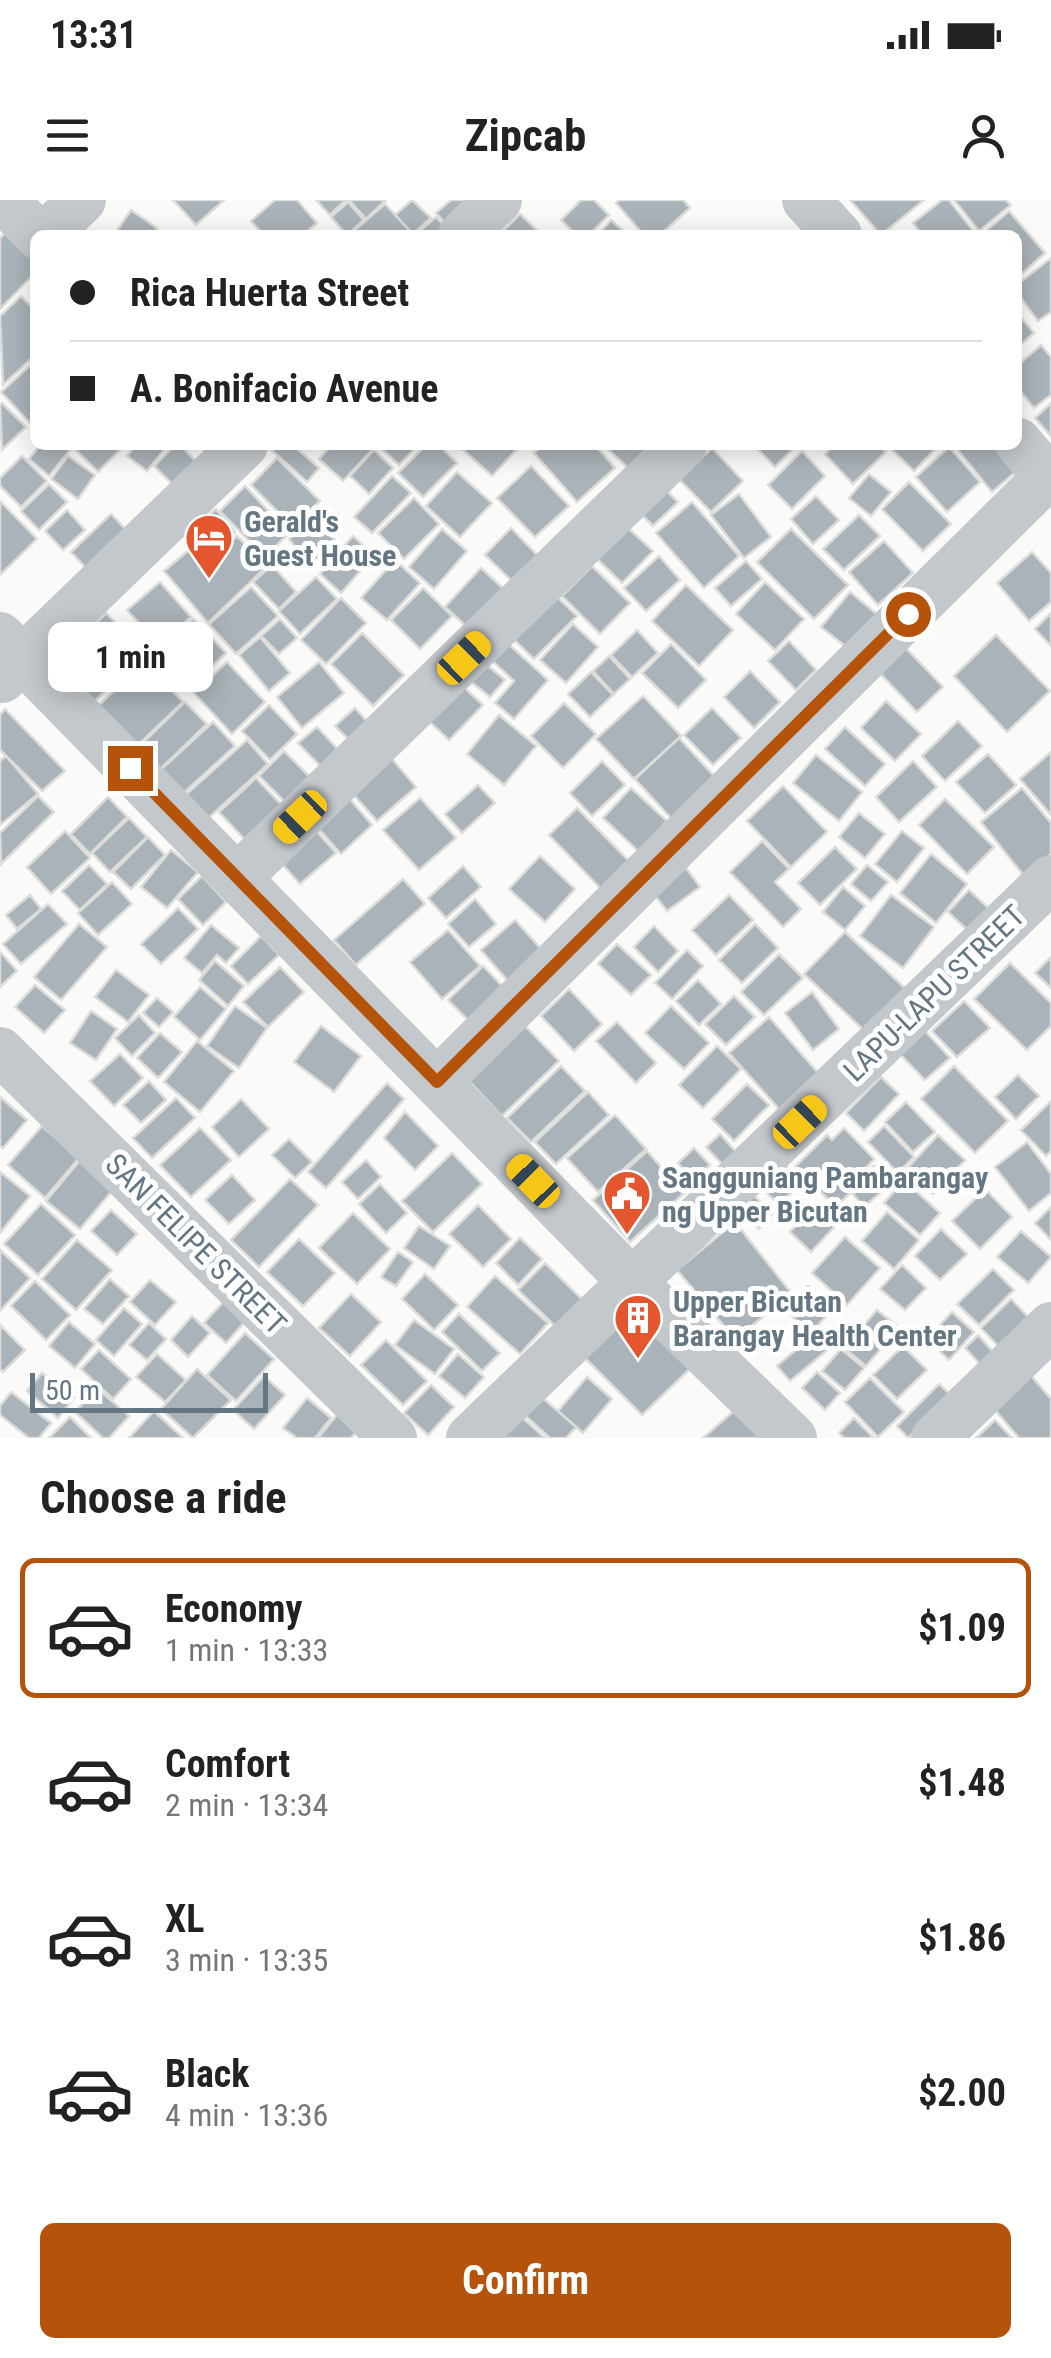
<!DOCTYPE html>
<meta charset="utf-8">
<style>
body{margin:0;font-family:"Roboto Condensed",sans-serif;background:#f6f6f6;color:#222;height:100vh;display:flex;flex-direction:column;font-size:38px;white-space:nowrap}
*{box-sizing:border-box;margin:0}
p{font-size:32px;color:#767676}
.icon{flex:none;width:55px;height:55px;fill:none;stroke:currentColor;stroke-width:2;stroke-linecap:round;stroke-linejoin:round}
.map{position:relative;height:1238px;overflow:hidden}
.panel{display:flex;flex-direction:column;background:#fff;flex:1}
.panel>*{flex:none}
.hud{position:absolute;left:30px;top:30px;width:992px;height:220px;border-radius:15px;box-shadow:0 5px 25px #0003;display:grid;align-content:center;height:220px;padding:0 40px;background:#fff}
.scale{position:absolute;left:30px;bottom:25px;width:238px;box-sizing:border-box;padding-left:10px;border:5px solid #657683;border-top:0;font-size:28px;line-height:35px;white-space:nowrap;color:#657683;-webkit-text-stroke:8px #fff;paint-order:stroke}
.end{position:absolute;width:45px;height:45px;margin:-22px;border:12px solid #b45309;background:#fff;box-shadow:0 0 0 5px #fff}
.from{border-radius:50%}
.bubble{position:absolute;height:70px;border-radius:15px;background:#fff;box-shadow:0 5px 25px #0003;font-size:32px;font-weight:700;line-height:70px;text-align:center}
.car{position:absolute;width:30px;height:60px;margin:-30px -15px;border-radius:12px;box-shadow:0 0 8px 2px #0007;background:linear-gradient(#f5c518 24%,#345 0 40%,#f5c518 0 76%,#345 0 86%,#f5c518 0)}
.hud b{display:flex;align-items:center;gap:35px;height:95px;font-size:38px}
.hud b+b{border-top:2px solid #e0e0e0}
.hud i{width:25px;height:25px;background:#222}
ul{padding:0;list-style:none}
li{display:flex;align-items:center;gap:30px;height:140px;margin:0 20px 15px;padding:0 20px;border:5px solid transparent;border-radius:15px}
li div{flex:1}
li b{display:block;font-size:38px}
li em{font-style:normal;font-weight:700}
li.selected{border-color:#b45309}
li>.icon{width:90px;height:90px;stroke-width:1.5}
h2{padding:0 40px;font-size:45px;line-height:120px}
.cta{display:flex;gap:20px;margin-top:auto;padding:20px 40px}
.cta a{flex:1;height:115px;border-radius:15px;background:#b45309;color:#fff;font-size:40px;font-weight:700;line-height:115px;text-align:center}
.status{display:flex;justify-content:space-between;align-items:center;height:70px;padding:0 50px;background:#fff;direction:ltr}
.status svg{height:28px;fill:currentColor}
header{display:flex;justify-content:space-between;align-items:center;height:130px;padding:0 40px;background:#fff;font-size:45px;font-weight:700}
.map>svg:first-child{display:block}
.building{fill:#aab3b9;stroke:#dcdcda;stroke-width:2.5}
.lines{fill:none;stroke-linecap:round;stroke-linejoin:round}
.minor{stroke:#c3c8cc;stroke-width:48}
.route{stroke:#b45309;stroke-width:12}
.labels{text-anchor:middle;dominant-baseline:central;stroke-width:10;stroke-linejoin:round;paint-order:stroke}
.poi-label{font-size:30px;font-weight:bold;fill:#657683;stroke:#fff;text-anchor:start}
.street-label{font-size:30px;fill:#657683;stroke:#fff}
</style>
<div class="status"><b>13:31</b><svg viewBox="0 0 49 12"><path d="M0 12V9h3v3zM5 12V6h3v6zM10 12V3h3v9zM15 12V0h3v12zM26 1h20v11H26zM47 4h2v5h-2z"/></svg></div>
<header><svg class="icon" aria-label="menu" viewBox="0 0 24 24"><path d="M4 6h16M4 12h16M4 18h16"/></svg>Zipcab<svg class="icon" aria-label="person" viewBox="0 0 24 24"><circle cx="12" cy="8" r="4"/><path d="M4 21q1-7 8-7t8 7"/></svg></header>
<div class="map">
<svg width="1051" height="1238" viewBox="0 0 1051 1238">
<rect width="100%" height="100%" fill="#fafaf8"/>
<path class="building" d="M173,0H224L196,25Z
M275,0H297L317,23L303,35H264L251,21Z
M316,0H346L330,15Z
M349,0H384L385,1L366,19Z
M412,0L431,18L413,34L395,15Z
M451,0H472L453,31L436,13Z
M581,0H594L609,15L589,35H576L561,20Z
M619,0H683L690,8L660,35H644L616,3Z
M850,0H924L881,35Z
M942,0H949L974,32L970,35H922L913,23Z
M954,0H1006L1011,5L979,31Z
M348,2L364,20L347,35L331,17Z
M385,4L413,34H350Z
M131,10L157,28L152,35H114Z
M1009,11L1045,53L1018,77V35H981Z
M520,14L542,35H499Z
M436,17L451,33L419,35L417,33Z
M611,20L628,35H598Z
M8,30L35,57V73L0,109V38Z
M1051,58V112L1038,121L1018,94V84Z
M21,96L35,110V155L3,185L0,116Z
M1018,114L1034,133L1018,147Z
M1041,145L1051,157V195L1034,208L1018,188V165Z
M35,161V228L1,192Z
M2,203L26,227L2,250L0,205Z
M1051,203V236L1035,218Z
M40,245H74L49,276L29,259Z
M79,245H117L121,249L98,272L75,249Z
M136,245H168L147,271L127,256Z
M175,245H180L204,270L181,293L154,266Z
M266,245H293L319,268L307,282Z
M332,245H367L372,250L343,281L319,259Z
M388,245H418L399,265L383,250Z
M426,245H439L457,263L423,297L398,273Z
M458,245H514L518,248L492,276Z
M543,245H595L615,268L577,302L534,253Z
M604,245H658L632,272Z
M754,245H797L775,267Z
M834,245H879L886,252L853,284L825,254Z
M887,245H939L914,271Z
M963,245H999L1019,269L992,292L957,249Z
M949,247L980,282L947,312L916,277Z
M712,248L743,281L711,312L679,279Z
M374,250L393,268L369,294L350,276Z
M802,251L825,276L792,309L768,285Z
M22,256L47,281L21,307L0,286V278Z
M68,256L95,275L78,299L51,279Z
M277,258L320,301L293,327L251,285Z
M531,266L569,306L535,337L497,298Z
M457,272L492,303L460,337L426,306Z
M869,274L891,292L871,316L849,298Z
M392,276L411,293L372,333L354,317Z
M657,281L678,302L653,326L633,306Z
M909,282L951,324L923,351L882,309Z
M49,284L67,302L39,330L21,311Z
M245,286L289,333L265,357L220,311Z
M739,294L771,337L744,358L711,315Z
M816,296L839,320L813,344L791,319Z
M414,298L439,324L404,359L378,333Z
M0,301L37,339L0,375Z
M692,302L739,356L704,388L656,333Z
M216,309L235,332L208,354L189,331Z
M67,310L85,330L63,350L45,331Z
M111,314L132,336L92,374L71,352Z
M859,315L880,336L844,370L823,349Z
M315,317L338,344L311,366L289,339Z
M626,326L653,351L622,383L596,358Z
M511,328L539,357L514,383L485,355Z
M442,329L467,351L434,389L409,367Z
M791,329L848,385L814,419L757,362Z
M237,336L267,366L208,423L164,371L195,345L209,360Z
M353,336L374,355L341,393L320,374Z
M884,341L913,373L878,405L849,372Z
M1032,352L1051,373V402L1029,421L997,383Z
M659,356L680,380L646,411L624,388Z
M395,360L420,383L387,420L361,398Z
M746,361L762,379L731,406L715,388Z
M272,365L296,392L279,409L253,382Z
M592,366L630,403L600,434L562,396Z
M481,368L505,390L469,429L445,407Z
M316,377L337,399L300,434L279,411Z
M160,382L191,417L159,445L127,410Z
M765,382L804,419L775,450L736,414Z
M686,385L733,430L699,466L652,421Z
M251,387L278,416L236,454L209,424Z
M423,388L452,416L420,449L391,420Z
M550,390L577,416L534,459L507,433Z
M850,392L878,415L850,450L821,427Z
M341,398L366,423L326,464L301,440Z
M106,413L144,452L87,509L48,470Z
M1051,413V446L1035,429Z
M193,419L226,453L193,484L160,450Z
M280,419L297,438L279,454L261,436Z
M573,424L598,447L566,483L540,460Z
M637,430L658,453L632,477L611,455Z
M362,433L404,475L373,506L331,464Z
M996,435L1050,491L1007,532L954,476Z
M260,437L290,473L269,491L239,455Z
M897,439L943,487L917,512L871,464Z
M504,440L548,480L514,519L495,503L514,481L488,457Z
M789,441L816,470L796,490L768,461Z
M671,444L706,480L678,508L642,473Z
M609,456L630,479L614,494L593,471Z
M480,459L505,480L490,497L465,477Z
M144,462L183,502L132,551L94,510Z
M227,462L265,502L232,534L194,493Z
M319,462L344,493L302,528L277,497Z
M750,471L780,502L754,528L724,497Z
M591,472L613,495L590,517L568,494Z
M454,478L483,505L449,540L420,513Z
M643,496L681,536L634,579L596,539Z
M886,501L921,534L895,561L861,528Z
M185,502L207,524L153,576L131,554Z
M564,503L596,534L563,568L531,536Z
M269,505L297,534L270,560L242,531Z
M355,508L370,525L351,542L335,526Z
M712,508L741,538L713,565L684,535Z
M5,509L65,571L42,591L0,550V515Z
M499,515L536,546L504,585L467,554Z
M958,521L982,546L945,581L922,556Z
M213,522L235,546L176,600L154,576Z
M317,527L343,555L325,571L298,543Z
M845,527L885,564L865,586L825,549Z
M679,538L726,589L682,630L635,579Z
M247,540L268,564L204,622L182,598Z
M284,551L315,582L290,607L259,576Z
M1051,552V615L1020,579Z
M988,554L1016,585L985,613L956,582Z
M816,555L862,592L839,621L793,583Z
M6,556L38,594L0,625V561Z
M392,559L416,587L377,621L352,593Z
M602,561L625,585L592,616L570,593Z
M913,561L937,587L899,622L876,597Z
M256,578L286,610L249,644L219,612Z
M478,585L495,603L462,633L445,614Z
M783,586L827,632L791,667L747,621Z
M631,588L667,621L639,652L603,618Z
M1022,588L1051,623V654L1024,676L981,622Z
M341,589L372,625L341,654L309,618Z
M38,596L54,612L1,664L0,633Z
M108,597L127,617L90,654L71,634Z
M420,598L456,638L419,670L383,630Z
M945,599L994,647L967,674L919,625Z
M577,608L635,667L607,695L549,635Z
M859,613L885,634L865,658L839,637Z
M129,618L147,637L110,672L92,653Z
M311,625L336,653L300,684L275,656Z
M65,631L90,658L51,694L27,667Z
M902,631L924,648L897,682L875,664Z
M148,637L165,655L131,689L113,672Z
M762,641L789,669L775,682L801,709L783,727L730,672Z
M835,647L857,669L820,705L798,683Z
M171,650L198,672L167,708L141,687Z
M931,654L967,684L936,723L900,693Z
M540,656L575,689L545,722L509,689Z
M89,665L107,684L80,710L62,691Z
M867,665L888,682L871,701L851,684Z
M463,666L481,687L446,718L428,698Z
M686,668L700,687L667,711L653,693Z
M202,676L226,702L203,725L178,699Z
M403,679L425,704L356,765L334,740Z
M112,682L132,704L98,735L78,713Z
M843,687L865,706L845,730L823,712Z
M969,690L995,714L974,736L948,712Z
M30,695L41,709L17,729L6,715Z
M729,695L753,720L716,755L692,730Z
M891,695L934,727L903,768L860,736Z
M475,699L496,724L469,747L448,724Z
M48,704L67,724L21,764L3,744Z
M178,708L198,729L161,764L141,744Z
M515,720L542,750L508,781L481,750Z
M79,724L107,747L61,800L34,777Z
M755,724L778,748L742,783L719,760Z
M211,725L239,748L226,763L217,755L202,773L184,758Z
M654,726L678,751L658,772L634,747Z
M448,730L480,766L442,799L410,762Z
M845,732L908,791L868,834L804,774Z
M261,736L279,755L248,784L231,766Z
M617,744L651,775L631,795L598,764Z
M687,750L703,766L672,799L655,783Z
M0,752L17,771L0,787Z
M779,754L803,778L764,815L741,792Z
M1051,757V788L1035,773Z
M215,761L244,786L228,806L199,780Z
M1010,763L1051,803V826L1027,850L974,799Z
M483,766L504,788L469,821L448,800Z
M280,767L304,792L268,827L243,802Z
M116,770L149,795L128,822L95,797Z
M698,780L721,804L699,825L676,801Z
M35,785L65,810L44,833L15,807Z
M200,787L226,809L200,840L174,817Z
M569,789L602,824L574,851L541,816Z
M812,792L839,829L813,850L785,813Z
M734,796L755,817L726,845L705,824Z
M157,798L173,812L159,827L143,813Z
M964,801L990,828L957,857L932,831Z
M235,806L267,828L239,868L207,846Z
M671,806L709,843L684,869L645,833Z
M91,811L117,829L96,860L70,843Z
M139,815L155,833L132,856L115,838Z
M769,817L819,874L779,909L729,853Z
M617,822L656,863L636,883L596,841Z
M321,826L361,856L334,892L294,862Z
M525,826L559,861L502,916L469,881Z
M925,831L950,858L925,880L900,854Z
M160,833L182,852L158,878L137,858Z
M197,841L234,871L200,912L164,882Z
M717,846L741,869L703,908L679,885Z
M120,854L143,878L114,906L90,881Z
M561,866L585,891L531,942L507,918Z
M954,866L1008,921L975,953L921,899Z
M1018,875L1039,896L1016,919L995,897Z
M881,877L899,894L864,931L846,913Z
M149,881L166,900L141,923L123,905Z
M387,883L404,899L326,988L308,972Z
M747,884L769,905L734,941L712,919Z
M588,892L609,915L556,964L535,942Z
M0,897L27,920L3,948L0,946Z
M176,898L195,918L152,958L133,938Z
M241,899L269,929L239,957L212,927Z
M1051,901V951L1046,956L1021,930Z
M906,902L935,932L913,952L885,922Z
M405,912L438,946L415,970L384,938Z
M615,915L646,949L598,992L567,958Z
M42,926L79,958L45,998L8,965Z
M884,926L914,957L898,973L868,942Z
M200,928L231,960L191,997L160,965Z
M844,928L874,959L864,970L868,975L836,1007L795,967L827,935L832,940Z
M720,934L737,953L723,965L706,947Z
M938,935L965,960L933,994L906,970Z
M289,939L312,962L295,978L272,955Z
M1027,942L1051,974V993L1029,1011L995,967Z
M694,948L710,965L693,980L678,963Z
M647,951L684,993L630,1042L593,1000Z
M452,953L482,984L433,1032L402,1001Z
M82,958L116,986L80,1029L46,1001Z
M366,960L381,977L358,999L342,982Z
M784,964L802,982L779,1005L761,987Z
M877,964L893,982L864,1007L853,994L875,976L869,969Z
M0,972L30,996L0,1033Z
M232,975L255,1000L229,1024L205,1000Z
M290,979L318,1005L259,1067L231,1040Z
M904,980L940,1013L920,1035L884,1003Z
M380,984L407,1013L386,1033L359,1004Z
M985,989L1012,1017L980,1049L952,1021Z
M753,995L773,1013L759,1029L739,1010Z
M41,1004L75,1035L38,1075L4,1044Z
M478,1005L511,1039L483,1067L449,1034Z
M816,1005L836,1025L811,1052L790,1032Z
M1051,1007V1040L1035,1023Z
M111,1010L137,1034L117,1055L91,1031Z
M887,1012L919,1040L894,1069L862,1041Z
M353,1013L390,1049L357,1084L319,1048Z
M735,1022L792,1094L735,1139L677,1070Z
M419,1026L450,1046L434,1069L404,1048Z
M941,1029L967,1054L940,1080L915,1056Z
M1021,1031L1051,1057L1028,1083L997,1057Z
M845,1037L880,1068L847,1105L812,1073Z
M520,1038L542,1059L518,1085L496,1063Z
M299,1039L335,1073L303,1106L267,1072Z
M77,1040L112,1070L76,1110L42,1079Z
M0,1050L30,1078L0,1111Z
M398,1052L413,1062L396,1086L381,1077Z
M545,1063L587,1104L560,1131L518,1090Z
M902,1065L926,1088L905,1110L880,1089Z
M993,1069L1014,1090L979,1125L957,1104Z
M425,1074L458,1105L434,1130L402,1099Z
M495,1076L548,1123L520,1154L467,1107Z
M110,1079L129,1096L103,1124L84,1109Z
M150,1080L176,1102L155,1125L130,1102Z
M35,1081L70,1115L46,1140L11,1106Z
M808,1086L833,1108L811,1133L786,1111Z
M351,1094L381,1122L350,1156L319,1128Z
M226,1099L248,1118L226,1143L204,1123Z
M1011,1099L1031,1120L1001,1149L981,1128Z
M634,1106L693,1166L642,1215L583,1156Z
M124,1108L142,1124L114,1156L96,1140Z
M877,1110L899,1128L866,1166L844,1148Z
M952,1112L974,1132L949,1160L927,1139Z
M459,1114L500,1153L482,1171L442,1132Z
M192,1116L210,1133L188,1157L171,1140Z
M414,1120L454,1149L435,1174L395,1145Z
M69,1122L95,1144L75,1168L49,1146Z
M149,1123L166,1139L147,1160L129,1145Z
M0,1125L25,1150L3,1172L0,1169Z
M818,1131L831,1147L790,1181L777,1166Z
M245,1133L274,1159L236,1201L207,1175Z
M978,1135L993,1152L980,1164L965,1148Z
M386,1140L427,1181L403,1205L361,1165Z
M903,1146L927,1170L897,1199L873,1175Z
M841,1149L864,1168L845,1190L822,1171Z
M99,1150L131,1179L113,1199L81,1169Z
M157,1154L186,1180L165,1202L136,1177Z
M458,1154L484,1177L465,1198L439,1176Z
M1022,1165L1051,1199V1238H1019L984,1197Z
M197,1169L231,1200L193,1238L161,1209Z
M817,1172L840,1193L825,1210L802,1188Z
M42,1173L74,1198L58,1218L27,1191Z
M264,1176L285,1195L254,1229L233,1210Z
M587,1177L612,1199L583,1233L558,1211Z
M870,1178L904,1212L878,1237L845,1202Z
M939,1184L953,1197L908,1238L897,1226Z
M431,1185L454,1207L428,1235L404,1213Z
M97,1188L129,1216L109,1238H103L75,1212Z
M11,1192L51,1223L39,1238H29L0,1215V1206Z
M537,1193L576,1227L566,1238H550L521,1212Z
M307,1198L331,1218L315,1238H297L283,1228Z
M341,1210L361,1226L351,1238H318Z
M514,1210L545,1238H501Z
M735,1210L760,1238H703Z
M154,1211L183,1238H129Z
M70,1217L91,1238H49Z
M854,1218L873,1237L872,1238H844L839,1233Z
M995,1220L1012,1238H976Z"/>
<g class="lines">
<path class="minor" d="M4,0L38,35
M806,0L838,35
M46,35L82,0
M462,35L498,0
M1018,242L1047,276
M0,436L633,1083L793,1238
M2,479L244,245
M237,678L683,245
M0,851L393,1238
M437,882L1051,273
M470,1238L1051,679
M935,1238L1051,1126"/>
</g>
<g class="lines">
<path class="route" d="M130,568L437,882L908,414"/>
</g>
<defs>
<g id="hotel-pin" transform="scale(2.5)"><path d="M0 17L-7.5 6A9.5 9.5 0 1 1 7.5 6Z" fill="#e4572e" stroke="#fff"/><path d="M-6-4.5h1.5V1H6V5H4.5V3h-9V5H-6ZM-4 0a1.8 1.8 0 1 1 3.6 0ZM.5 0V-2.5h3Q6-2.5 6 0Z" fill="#fff"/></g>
<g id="civic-pin" transform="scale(2.5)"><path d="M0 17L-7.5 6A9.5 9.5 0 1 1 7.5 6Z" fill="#e4572e" stroke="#fff"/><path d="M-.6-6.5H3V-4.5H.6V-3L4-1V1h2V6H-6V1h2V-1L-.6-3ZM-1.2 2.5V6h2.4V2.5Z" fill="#fff"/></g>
<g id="building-pin" transform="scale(2.5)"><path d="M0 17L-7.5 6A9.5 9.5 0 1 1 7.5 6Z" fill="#e4572e" stroke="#fff"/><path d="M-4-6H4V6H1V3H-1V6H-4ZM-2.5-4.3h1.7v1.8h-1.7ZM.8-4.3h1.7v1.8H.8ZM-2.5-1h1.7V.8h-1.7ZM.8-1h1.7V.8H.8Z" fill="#fff"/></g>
</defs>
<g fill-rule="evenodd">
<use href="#hotel-pin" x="209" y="338"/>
<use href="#civic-pin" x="627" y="994"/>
<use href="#building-pin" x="638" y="1118"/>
</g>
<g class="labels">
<g class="poi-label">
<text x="244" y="321">Gerald's<tspan x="244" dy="34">Guest House</tspan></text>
<text x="662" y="977">Sangguniang Pambarangay<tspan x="662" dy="34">ng Upper Bicutan</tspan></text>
<text x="673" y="1101">Upper Bicutan<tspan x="673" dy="34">Barangay Health Center</tspan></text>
</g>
<g class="street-label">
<text transform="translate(934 793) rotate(-44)">LAPU-LAPU STREET</text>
<text transform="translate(196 1044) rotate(45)">SAN FELIPE STREET</text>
</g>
</g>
</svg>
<div class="scale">50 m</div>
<i class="end from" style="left:908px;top:414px"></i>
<i class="end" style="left:130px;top:568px"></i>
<div class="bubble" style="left:48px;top:422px;width:165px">1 min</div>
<i class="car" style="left:464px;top:458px;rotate:46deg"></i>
<i class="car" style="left:300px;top:617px;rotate:226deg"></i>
<i class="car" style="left:800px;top:922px;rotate:46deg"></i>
<i class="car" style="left:533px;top:981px;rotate:316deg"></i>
<div class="hud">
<b><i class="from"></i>Rica Huerta Street</b>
<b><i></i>A. Bonifacio Avenue</b>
</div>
</div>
<section class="panel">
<h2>Choose a ride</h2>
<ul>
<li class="selected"><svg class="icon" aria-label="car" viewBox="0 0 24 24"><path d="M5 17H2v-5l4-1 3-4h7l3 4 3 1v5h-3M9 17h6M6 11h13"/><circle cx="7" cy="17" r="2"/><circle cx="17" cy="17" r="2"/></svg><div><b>Economy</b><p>1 min · 13:33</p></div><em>$1.09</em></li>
<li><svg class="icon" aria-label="car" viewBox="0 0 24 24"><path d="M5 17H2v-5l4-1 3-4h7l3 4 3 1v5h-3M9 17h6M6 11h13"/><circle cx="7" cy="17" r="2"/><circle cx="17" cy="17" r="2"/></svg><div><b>Comfort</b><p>2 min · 13:34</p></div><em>$1.48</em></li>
<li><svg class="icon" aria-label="car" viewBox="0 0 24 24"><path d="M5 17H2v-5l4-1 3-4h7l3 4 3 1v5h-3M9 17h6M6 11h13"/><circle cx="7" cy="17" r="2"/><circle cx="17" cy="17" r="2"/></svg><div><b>XL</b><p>3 min · 13:35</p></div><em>$1.86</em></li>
<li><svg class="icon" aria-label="car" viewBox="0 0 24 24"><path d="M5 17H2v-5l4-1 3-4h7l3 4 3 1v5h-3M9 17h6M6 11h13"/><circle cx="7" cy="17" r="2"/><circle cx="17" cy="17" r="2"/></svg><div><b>Black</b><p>4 min · 13:36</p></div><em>$2.00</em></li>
</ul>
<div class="cta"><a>Confirm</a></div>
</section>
